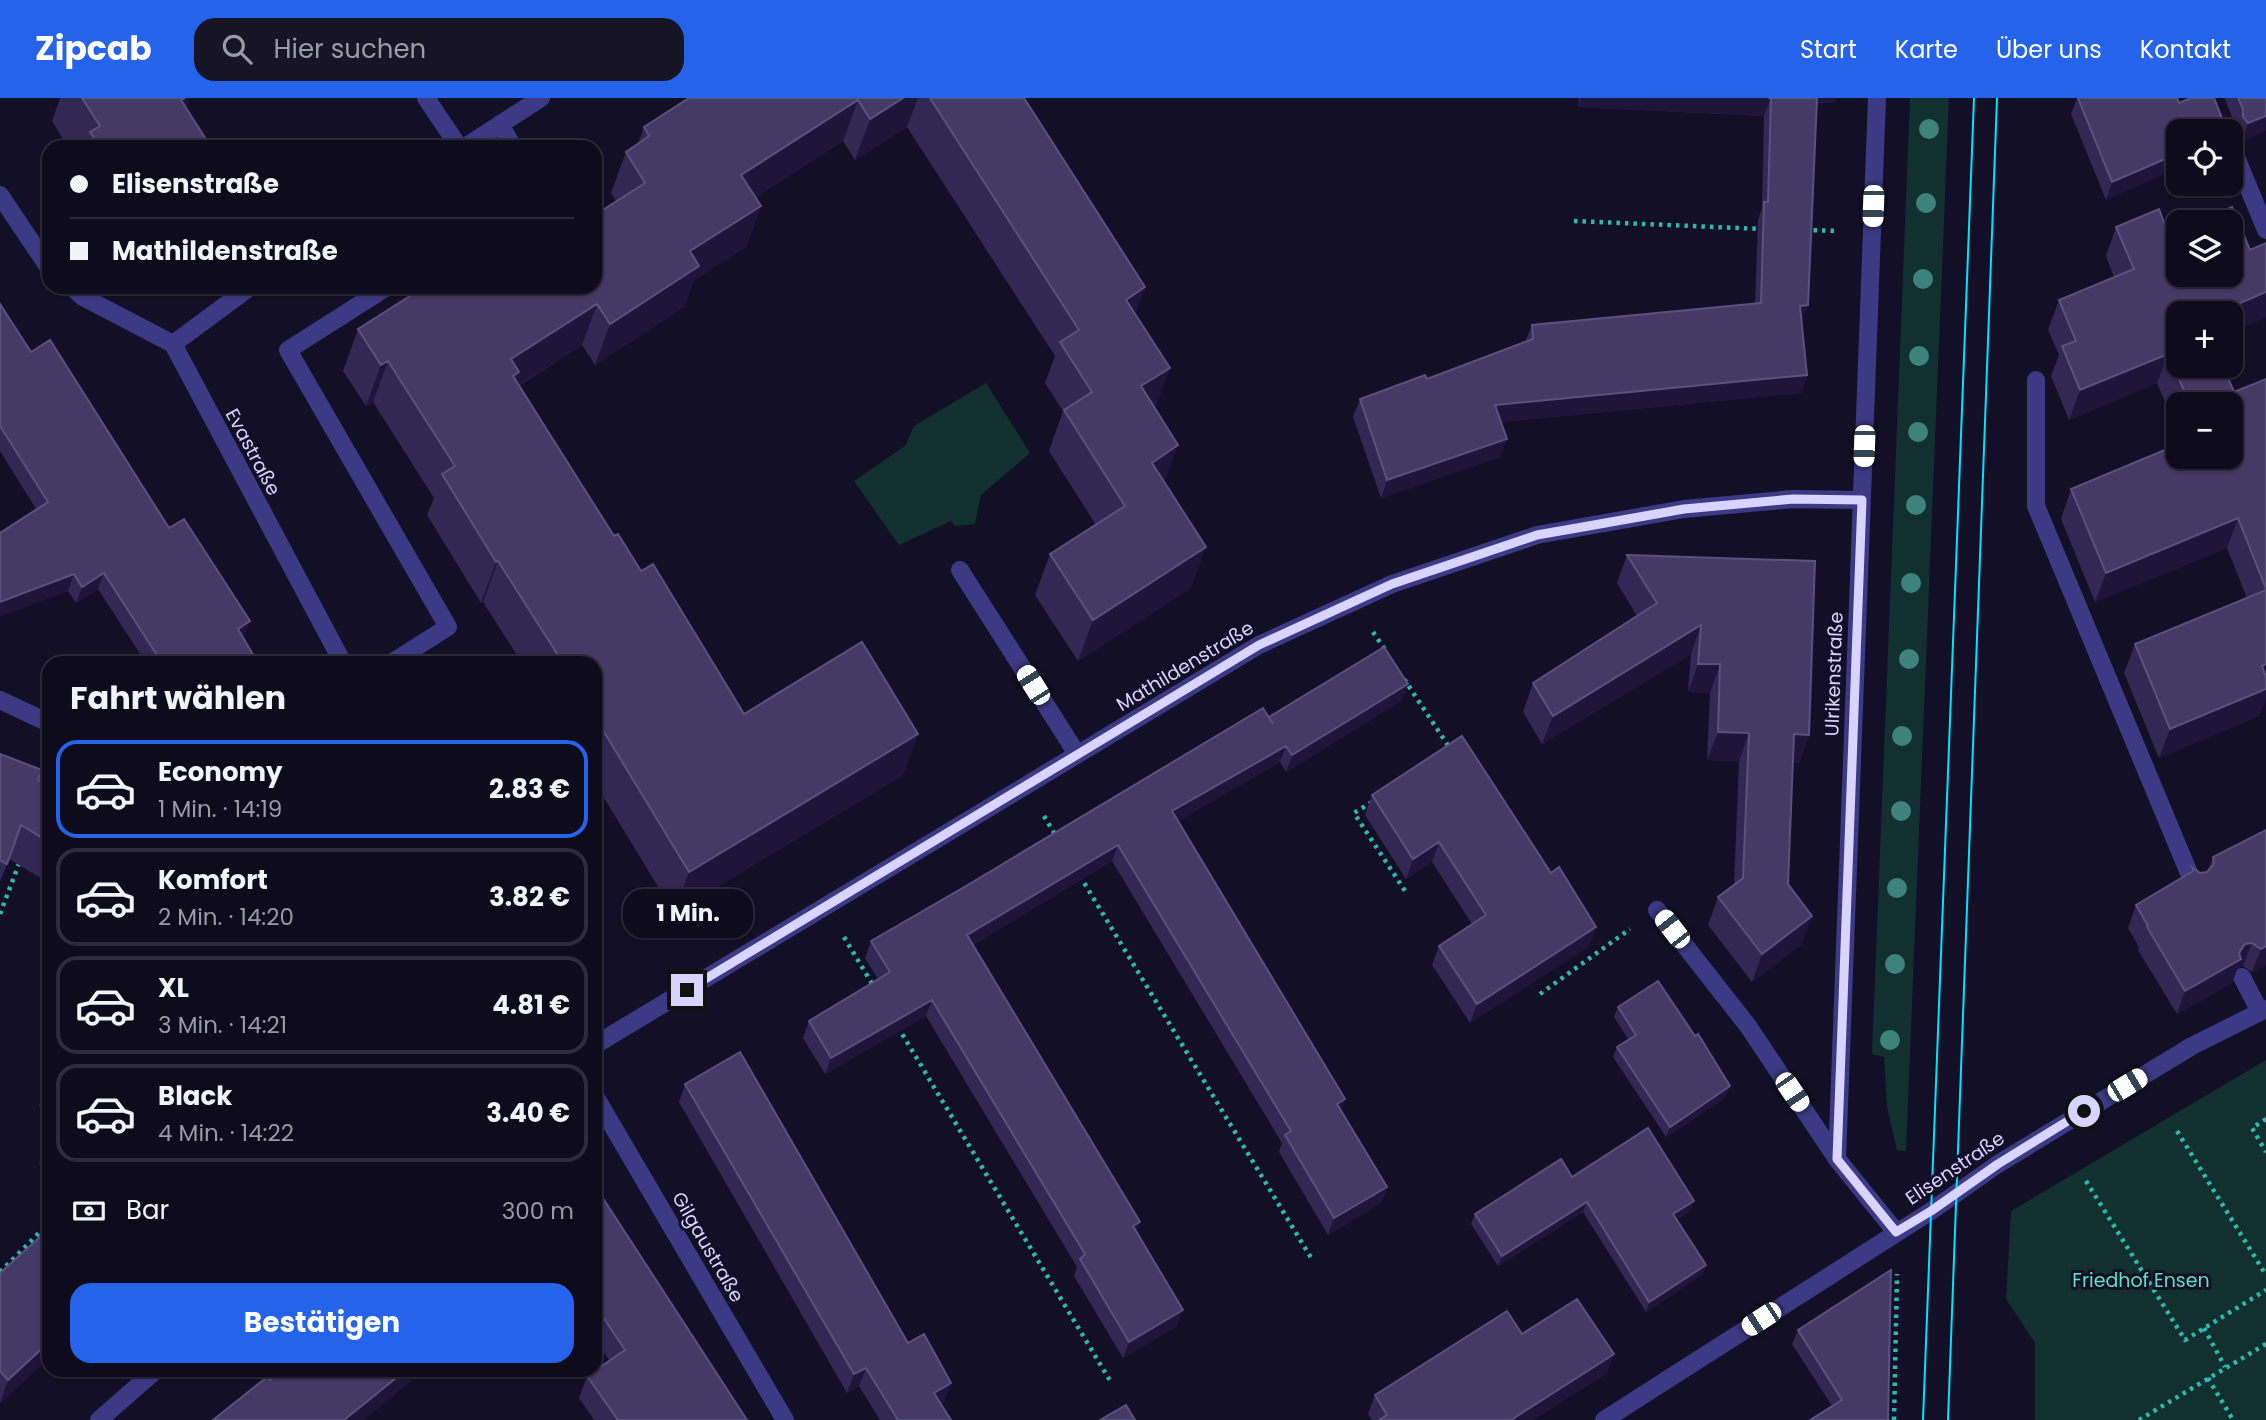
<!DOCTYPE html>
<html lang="de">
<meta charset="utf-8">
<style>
body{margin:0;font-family:Poppins,sans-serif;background:#171425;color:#f1f3f6;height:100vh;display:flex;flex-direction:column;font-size:26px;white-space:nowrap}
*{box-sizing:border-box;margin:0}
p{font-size:23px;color:#9b9ba3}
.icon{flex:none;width:38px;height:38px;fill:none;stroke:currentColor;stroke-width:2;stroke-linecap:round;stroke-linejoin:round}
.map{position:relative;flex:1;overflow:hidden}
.panel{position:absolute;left:42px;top:558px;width:560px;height:721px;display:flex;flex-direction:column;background:#0e0b1c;border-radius:21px;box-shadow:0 2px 5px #0004,0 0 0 2px #2e2b3b}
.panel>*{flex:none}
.hud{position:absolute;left:42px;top:42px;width:560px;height:154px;border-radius:21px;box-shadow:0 2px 5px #0004,0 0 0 2px #2e2b3b;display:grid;align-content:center;height:154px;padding:0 28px;background:#0e0b1c}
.fabs{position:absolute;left:2166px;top:21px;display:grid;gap:14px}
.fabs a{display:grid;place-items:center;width:77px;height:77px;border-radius:14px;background:#0e0b1c;box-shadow:0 2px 5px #0004,0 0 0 2px #2e2b3b;font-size:35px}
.end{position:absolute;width:32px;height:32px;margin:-16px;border:9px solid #d9d4ff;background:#111;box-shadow:0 0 0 4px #111}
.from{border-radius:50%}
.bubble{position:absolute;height:49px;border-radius:21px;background:#0e0b1c;box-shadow:0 2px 5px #0004,0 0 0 2px #2e2b3b;font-size:23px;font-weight:700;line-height:49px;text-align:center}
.car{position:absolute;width:21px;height:42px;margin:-21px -10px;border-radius:9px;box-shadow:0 0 5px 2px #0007;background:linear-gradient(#fff 24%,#345 0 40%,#fff 0 76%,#345 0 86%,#fff 0)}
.hud b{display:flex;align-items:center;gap:24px;height:66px;font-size:26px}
.hud b+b{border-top:2px solid #2e2b3b}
.hud i{width:18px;height:18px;background:#f1f3f6}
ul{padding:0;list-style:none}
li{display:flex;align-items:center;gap:21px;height:98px;margin:0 14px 10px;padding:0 14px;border:4px solid #2e2b3b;border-radius:21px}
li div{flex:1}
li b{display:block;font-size:26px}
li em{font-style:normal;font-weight:700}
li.selected{border-color:#2563eb}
li>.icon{width:63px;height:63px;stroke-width:1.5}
h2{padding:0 28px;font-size:32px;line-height:84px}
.pay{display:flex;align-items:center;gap:18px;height:77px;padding:0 28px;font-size:26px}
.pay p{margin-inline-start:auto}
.button{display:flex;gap:14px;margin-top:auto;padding:14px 28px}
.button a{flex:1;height:80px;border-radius:21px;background:#2563eb;color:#fff;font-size:28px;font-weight:700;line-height:80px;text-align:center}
header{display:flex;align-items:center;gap:42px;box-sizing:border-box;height:98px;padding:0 35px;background:#2563eb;color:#fff}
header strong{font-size:33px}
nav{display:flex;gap:38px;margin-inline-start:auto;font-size:24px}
.search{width:490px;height:63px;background:#171425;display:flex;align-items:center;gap:18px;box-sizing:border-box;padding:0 24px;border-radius:21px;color:#9b9ba3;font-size:26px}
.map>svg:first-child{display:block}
.green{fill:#12302f}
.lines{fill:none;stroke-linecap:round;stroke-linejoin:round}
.path{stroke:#2fb8b0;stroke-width:4.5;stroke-dasharray:3.5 5;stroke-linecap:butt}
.lane{stroke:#3d3a85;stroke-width:18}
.street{stroke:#3d3a85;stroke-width:18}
.tram{stroke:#00e5ff;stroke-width:2}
.tree{fill:#3d827b}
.wall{fill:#312854}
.shaded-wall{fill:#1d163a}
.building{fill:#433a66;stroke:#5a527e;stroke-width:2}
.route{stroke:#d9d4ff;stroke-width:9}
.labels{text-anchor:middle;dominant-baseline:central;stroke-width:6;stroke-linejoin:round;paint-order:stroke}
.street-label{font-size:19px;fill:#d9d4ff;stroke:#130f26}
.park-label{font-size:19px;fill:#5fe0c0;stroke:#130f26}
</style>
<header>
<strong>Zipcab</strong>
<div class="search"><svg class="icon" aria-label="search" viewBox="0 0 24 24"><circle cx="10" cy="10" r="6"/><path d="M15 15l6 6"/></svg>Hier suchen</div>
<nav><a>Start</a><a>Karte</a><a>Über uns</a><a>Kontakt</a></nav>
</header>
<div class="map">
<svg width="2266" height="1322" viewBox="0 0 2266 1322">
<rect width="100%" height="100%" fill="#130f26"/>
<path class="green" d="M1910,0H1949L1906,1053L1897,1052L1887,1009L1884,959L1872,956Z
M986,285L1030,355L981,397L975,426L955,428L951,423L899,447L854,383L905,348L914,328Z
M2266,962V1322H2035V1245L2006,1201L2011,1113Z"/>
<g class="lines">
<path class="path" d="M1574,123L1762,131
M1805,132L1839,133
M1373,534L1386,553
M1404,581L1451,652
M1372,704L1354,715L1407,796
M1044,718L1056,738
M1080,778L1313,1163
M0,816L20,763
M844,839L874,889
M1540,896L1630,831
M898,929L1112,1286
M2266,1021L2252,1030L2266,1054
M2177,1033L2266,1177
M2086,1083L2185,1242L2266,1192
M0,1174L49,1125
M2204,1230L2225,1269
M2208,1280L2233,1322
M1894,1322L1897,1176
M2139,1322L2266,1246"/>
<path class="lane" d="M500,26L513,49
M387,189L288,252L448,529L391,565
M418,189L421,193L427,189
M2036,282V408L2194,787
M960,472L1077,656
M1657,812L1748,928L1837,1061
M2242,879L2260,914"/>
<path class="street" d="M426,0L459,49
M1877,0L1837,1061L1896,1134
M2231,47L2266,132
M465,49L541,0
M0,97L49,170
M72,189L83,199L173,246
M250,189L173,246L343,565
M0,602L49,625
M595,947L1259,547L1392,486L1537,437L1684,411L1793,401L1862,402
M595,998L785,1322
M99,1322L156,1272
M1604,1322L1931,1113L1998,1066L2192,948L2266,911"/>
<path class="tram" d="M1923,1322L1974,0
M1948,1322L1997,0"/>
</g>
<g class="tree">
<circle cx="1929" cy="31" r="10"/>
<circle cx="1926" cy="105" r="10"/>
<circle cx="1923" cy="181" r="10"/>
<circle cx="1919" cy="258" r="10"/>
<circle cx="1918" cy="334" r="10"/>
<circle cx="1916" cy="407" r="10"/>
<circle cx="1911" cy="485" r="10"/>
<circle cx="1909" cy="561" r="10"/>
<circle cx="1902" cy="638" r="10"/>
<circle cx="1901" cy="713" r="10"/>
<circle cx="1897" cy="790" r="10"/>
<circle cx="1895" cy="866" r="10"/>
<circle cx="1890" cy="942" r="10"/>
</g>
<path class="wall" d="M60,0H189L186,10L211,49H68L52,23Z
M689,0H1024L1145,189L1135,216L1155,310L1164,385L1191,490L1078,563L1035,497L1050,456L1096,427L1049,353L1063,313L1045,285L1055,258L907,29L855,62L843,43L756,99L761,108L746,149L694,182L684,209L595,267L582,247L519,288L614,438L744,616L918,636L903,677L674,815L595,685V565H522L483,504L481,505L427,417L434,400L373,304L366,308L343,273L358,231L595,189L616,103L611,95L626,54L638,46L644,29Z
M1579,0H1836L1834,5H1816L1802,224L1807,277L1801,295L1501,324L1507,341L1500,359L1381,400L1353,319L1360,301L1427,281L1525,244L1532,227L1755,206L1758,122L1762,110L1764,18L1578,9Z
M2077,0H2177L2179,5L2222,20L2106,102L2071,16Z
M2225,0H2266L2242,43L2236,37V29L2225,1Z
M2116,129L2168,135L2250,152L2266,145V219L2231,234V215H2179L2234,294L2266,281V600L2259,618L2159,660L2124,575L2135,546L2247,500L2227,450L2095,504L2061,421L2071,391L2179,359L2231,306H2179V336L2157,285L2069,322L2051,278L2059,257L2048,232L2059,202L2114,179L2106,158Z
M0,206L31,254L169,430L244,539L258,565H146L98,491L76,505L68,493L0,518V435L36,411L0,353Z
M1627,457L1815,463L1809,637L1799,665H1792L1788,786L1802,846L1752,884L1708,827L1718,799L1734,787L1739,663L1707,662L1710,595L1688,594L1691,556L1542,646L1523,614L1533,585L1637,518L1617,485Z
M1408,586L1401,603L1286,674L1280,664L1178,723L1345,1001L1341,1013L1387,1089L1381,1105L1328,1137L1279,1054L1282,1045L1112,763L973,847L1140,1124L1136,1134L1177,1228L1123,1260L1074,1178L1077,1169L926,918L825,976L803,940L809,923L878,881L865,860L871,843L1269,619Z
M0,656L49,688V785L9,761L0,784Z
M1372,697L1551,775L1596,829L1589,848L1470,925L1432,867L1439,848L1472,826L1432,764L1406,781L1365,717Z
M2266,732V867L2252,874L2243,868L2238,869L2232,885L2177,916L2138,852L2139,849L2128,830L2136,807L2190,775L2192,769L2200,775L2207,774L2213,759Z
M1618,909L1726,999L1666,1039L1613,959L1617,949L1628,941L1614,919Z
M49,983V1018L39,1008Z
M685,986L908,1245L945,1303L941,1306L951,1322H880L859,1288L847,1295L679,1004Z
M49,1041V1078L39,1066L47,1042Z
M1572,1079L1690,1113L1677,1122L1706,1167L1702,1177L1646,1214L1583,1114L1498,1168L1471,1126L1475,1116Z
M595,1088L747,1322H594L579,1300L587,1278L609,1262L595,1241Z
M0,1175L49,1260L0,1305Z
M1798,1232L1888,1322L1832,1308L1792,1246Z
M1522,1236L1607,1275L1533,1322H1372L1368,1316L1375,1297Z"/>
<path class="shaded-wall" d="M185,0H189L174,41L181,2Z
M903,0H918L907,29L855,62L870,21Z
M1581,0H1771L1764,18L1578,9Z
M1812,0H1836L1834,5L1811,4Z
M858,2L843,43L726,118L741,77Z
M2266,18V33L2242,43L2248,25Z
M2179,55V70L2106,102L2112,84Z
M761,108L746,149L694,182L684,209L595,267L610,226L690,153Z
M1145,189L1130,230L1126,202Z
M2266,194V219L2231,234V215H2217Z
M597,206L582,247L513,291L511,261Z
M1808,207L1801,225L1800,208Z
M2168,256L2157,285L2069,322L2080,292Z
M388,263L373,304L366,308L381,267Z
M1170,270L1155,311L1141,288Z
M1807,277L1801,295L1489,325L1495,307Z
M1507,341L1500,359L1381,400L1387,382Z
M1178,347L1163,388L1152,365Z
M2238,420L2227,450L2095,504L2106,475Z
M1206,449L1191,490L1078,563L1093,522Z
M498,463L483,504L481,505L496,464Z
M104,475L98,491L76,505L82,489Z
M74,476L68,493L0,518V504Z
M250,523L244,539L233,547L238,531Z
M1701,527L1691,556L1542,646L1553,618Z
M1698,566H1720L1710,595L1688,594Z
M2266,566V600L2259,618L2159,660L2170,631L2262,568Z
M1408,586L1401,603L1286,674L1292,657Z
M1718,634L1749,635L1739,663L1707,662Z
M918,636L903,677L674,815L689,774Z
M1794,636L1809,637L1799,665H1783Z
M1286,648L1280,664L1166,730L1172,713Z
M1439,744L1432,764L1406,781L1413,761Z
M1118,747L1112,763L961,854L967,837Z
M1812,818L1802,846L1752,884L1762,856Z
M1596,829L1589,848L1470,925L1477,906Z
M2252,845L2243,868L2238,869L2232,885L2177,916L2185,893L2239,855L2245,846Z
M2266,848V867L2252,874L2261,851Z
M932,902L926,918L825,976L831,960Z
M1730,988L1726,999L1666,1039L1670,1029Z
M1345,1001L1339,1018L1337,1006Z
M1387,1089L1381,1105L1328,1137L1334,1120Z
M1694,1103L1690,1113L1670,1127L1673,1116Z
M1587,1104L1583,1114L1498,1168L1502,1158Z
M1140,1124L1133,1141V1128Z
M1706,1167L1702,1177L1646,1214L1649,1204Z
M1183,1212L1177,1228L1123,1260L1129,1244Z
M49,1244V1260L0,1305L8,1282Z
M1614,1256L1607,1275L1533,1322H1511Z
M866,1270L859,1288L847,1295L854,1276Z
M406,1272H425L364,1322H344Z
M951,1285L945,1303L928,1314L934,1295Z"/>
<path class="building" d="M82,0H185L181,2L211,49H100L90,34L100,28Z
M689,0H903L870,21L858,2L741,77L761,108L690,153L699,168L610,226L597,206L511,261L519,274L513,278L614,438L618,436L641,473L653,466L744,616L862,544L918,636L689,774L595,619V565H563L498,463L496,464L442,376L455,368L388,263L381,267L358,231L424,189H595V117L645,85L626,54L649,38L644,29Z
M930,0H1024L1145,189L1126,202L1170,270L1141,288L1178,347L1152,365L1206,449L1093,522L1050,456L1125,408L1064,312L1092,294L1060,244L1079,232Z
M1768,0H1817L1808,207L1800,208L1807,277L1495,307L1507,341L1387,382L1360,301L1425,277L1427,281L1533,241L1532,227L1761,205L1764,104H1768L1771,0Z
M2078,0H2177L2179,5L2191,0H2214L2222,20L2227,25V33H2179V55L2112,84Z
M2238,0H2266V18L2248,25L2243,19V11Z
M2232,109L2250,152L2266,145V194L2217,215H2179V268H2223L2234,294L2266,281V491L2238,420L2106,475L2071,391L2179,346V359H2231V306H2190L2168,256L2080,292L2062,248L2076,243L2059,202L2134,171L2116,129L2159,111L2168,135L2179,131V177H2231V124H2195Z
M0,206L31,254L50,242L169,430L184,421L250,523L238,531L258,565H197L194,561L189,565H162L104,475L82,489L74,476L0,504V435L48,404L0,328Z
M1627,457L1815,463L1809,637L1794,636L1788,786L1812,818L1762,856L1718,799L1743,780L1749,635L1718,634L1720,566H1698L1701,527L1553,618L1533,585L1657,505Z
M2266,492V566L2262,568L2266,579V591L2170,631L2135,546Z
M1384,549L1408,586L1292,657L1286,648L1172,713L1345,1001L1337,1006L1387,1089L1334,1120L1285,1037L1291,1033L1118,747L967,837L1140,1124L1133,1128L1183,1212L1129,1244L1080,1161L1085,1156L932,902L831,960L809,923L890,874L871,843L966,788L1263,610L1273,626L1269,619Z
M1462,638L1551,775L1559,769L1596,829L1477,906L1439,848L1486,817L1439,744L1413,761L1372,697Z
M0,656L42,672L38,682L49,688V744L21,727L7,766L0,762Z
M2266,732V848L2261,851L2252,845L2245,846L2239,855L2241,861L2185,893L2147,829L2148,828L2136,807L2193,773L2192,769L2200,775L2207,774L2214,766L2213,759Z
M1658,883L1695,938L1698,936L1730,988L1670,1029L1617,949L1636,937L1618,909Z
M740,954L908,1245L924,1236L951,1285L934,1295L951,1322H898L866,1270L854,1276L685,986Z
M1648,1030L1694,1103L1673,1116L1706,1167L1649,1204L1587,1104L1502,1158L1475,1116L1561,1061L1572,1079Z
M595,1088L747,1322H618L587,1278L625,1252L595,1207Z
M49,1131V1244L8,1282L0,1273V1175Z
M1891,1172L1888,1322H1810L1842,1302L1798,1232Z
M1577,1201L1614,1256L1511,1322H1379L1387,1317L1375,1297L1507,1213L1522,1236Z
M282,1272H406L344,1322H213L267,1279L270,1282Z
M1126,1307L1135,1322H1100Z"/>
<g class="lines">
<path class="route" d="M687,892L1259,547L1392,486L1537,437L1611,424L1684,411L1793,401L1862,402L1837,1061L1896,1134L1931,1113L1998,1066L2084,1013"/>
</g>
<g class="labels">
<g class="street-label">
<text transform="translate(253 354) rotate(62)">Evastraße</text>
<text transform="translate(1185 568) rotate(-31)">Mathildenstraße</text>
<text transform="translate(1834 576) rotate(-88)">Ulrikenstraße</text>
<text transform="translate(1955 1070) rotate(-34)">Elisenstraße</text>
<text transform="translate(708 1149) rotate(60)">Gilgaustraße</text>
</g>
<g class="park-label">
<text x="2141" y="1182">Friedhof Ensen</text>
</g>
</g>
</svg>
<div class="fabs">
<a><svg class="icon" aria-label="locate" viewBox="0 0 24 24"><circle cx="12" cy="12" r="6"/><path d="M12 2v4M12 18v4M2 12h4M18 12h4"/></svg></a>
<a><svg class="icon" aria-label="layers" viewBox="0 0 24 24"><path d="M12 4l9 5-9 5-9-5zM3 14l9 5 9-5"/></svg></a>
<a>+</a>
<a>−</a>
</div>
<i class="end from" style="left:2084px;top:1013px"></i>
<i class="end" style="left:687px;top:892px"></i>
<div class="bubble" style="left:623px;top:791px;width:130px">1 Min.</div>
<i class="car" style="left:1873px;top:108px;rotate:182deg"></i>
<i class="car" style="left:1864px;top:348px;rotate:182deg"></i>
<i class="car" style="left:1033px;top:587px;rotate:328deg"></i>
<i class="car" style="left:1672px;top:831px;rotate:322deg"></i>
<i class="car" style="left:2127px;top:987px;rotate:59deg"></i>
<i class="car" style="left:1792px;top:994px;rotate:146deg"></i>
<i class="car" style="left:1761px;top:1221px;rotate:237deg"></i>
<div class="hud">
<b><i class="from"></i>Elisenstraße</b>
<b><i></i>Mathildenstraße</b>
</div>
<section class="panel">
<h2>Fahrt wählen</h2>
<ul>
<li class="selected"><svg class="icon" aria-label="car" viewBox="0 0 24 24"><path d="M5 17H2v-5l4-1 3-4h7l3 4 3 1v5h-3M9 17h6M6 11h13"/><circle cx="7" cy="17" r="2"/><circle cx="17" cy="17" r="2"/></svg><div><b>Economy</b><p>1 Min. · 14:19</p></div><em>2.83 €</em></li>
<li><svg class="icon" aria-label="car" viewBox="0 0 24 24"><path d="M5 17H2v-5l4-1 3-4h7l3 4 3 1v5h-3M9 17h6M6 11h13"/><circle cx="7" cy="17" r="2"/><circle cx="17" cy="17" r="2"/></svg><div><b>Komfort</b><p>2 Min. · 14:20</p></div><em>3.82 €</em></li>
<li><svg class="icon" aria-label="car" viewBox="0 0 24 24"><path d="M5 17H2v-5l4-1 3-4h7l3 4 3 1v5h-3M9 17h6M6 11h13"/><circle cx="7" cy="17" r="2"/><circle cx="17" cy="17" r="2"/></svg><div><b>XL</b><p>3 Min. · 14:21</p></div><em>4.81 €</em></li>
<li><svg class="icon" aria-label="car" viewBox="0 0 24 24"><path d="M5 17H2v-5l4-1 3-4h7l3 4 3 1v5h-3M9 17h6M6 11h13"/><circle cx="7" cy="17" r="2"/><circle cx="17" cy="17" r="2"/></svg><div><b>Black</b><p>4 Min. · 14:22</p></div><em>3.40 €</em></li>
</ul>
<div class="pay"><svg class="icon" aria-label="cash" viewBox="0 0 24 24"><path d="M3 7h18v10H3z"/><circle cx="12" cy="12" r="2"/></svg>Bar<p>300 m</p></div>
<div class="button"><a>Bestätigen</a></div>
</section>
</div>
